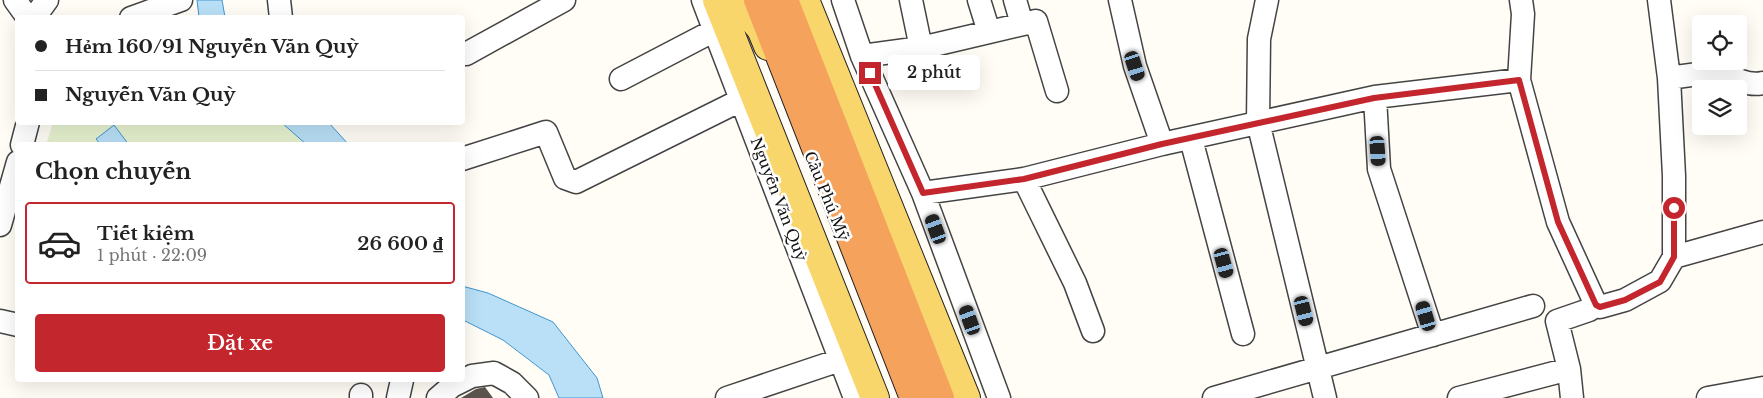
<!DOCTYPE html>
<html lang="vi">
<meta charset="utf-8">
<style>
body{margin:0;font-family:"Libre Baskerville",serif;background:#f2f2f2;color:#222;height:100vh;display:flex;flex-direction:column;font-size:19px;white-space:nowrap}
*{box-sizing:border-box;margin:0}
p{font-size:16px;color:#767676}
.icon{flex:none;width:28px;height:28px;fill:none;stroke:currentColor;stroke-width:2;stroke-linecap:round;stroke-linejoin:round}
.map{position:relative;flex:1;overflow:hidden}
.details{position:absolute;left:15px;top:142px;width:450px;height:240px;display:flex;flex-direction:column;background:#fff;border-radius:5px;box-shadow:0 5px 20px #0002}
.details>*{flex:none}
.hud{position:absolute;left:15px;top:15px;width:450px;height:110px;border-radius:5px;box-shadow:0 5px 20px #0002;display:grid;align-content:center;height:110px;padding:0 20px;background:#fff}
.tools{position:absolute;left:1692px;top:15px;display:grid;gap:10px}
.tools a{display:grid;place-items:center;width:55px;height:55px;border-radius:5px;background:#fff;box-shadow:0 5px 20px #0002;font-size:25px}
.end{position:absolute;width:22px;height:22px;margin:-11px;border:6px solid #c4262e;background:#fff;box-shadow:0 0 0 2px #fff}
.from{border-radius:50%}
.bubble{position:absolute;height:35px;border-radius:5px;background:#fff;box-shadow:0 5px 20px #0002;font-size:16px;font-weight:600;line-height:35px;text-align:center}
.car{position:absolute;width:15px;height:30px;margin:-15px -8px;border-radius:6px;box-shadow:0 0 4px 1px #0007;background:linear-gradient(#222 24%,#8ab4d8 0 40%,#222 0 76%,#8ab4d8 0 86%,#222 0)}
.hud b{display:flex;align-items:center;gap:18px;height:48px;font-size:19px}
.hud b+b{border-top:1px solid #e0e0e0}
.hud i{width:12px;height:12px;background:#222}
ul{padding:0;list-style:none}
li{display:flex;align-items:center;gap:15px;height:82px;margin:0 10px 8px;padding:0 10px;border:2px solid #e0e0e0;border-radius:5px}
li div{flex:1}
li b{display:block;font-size:19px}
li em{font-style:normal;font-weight:600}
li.current{border-color:#c4262e}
li>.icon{width:45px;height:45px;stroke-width:1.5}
h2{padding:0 20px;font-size:22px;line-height:60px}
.primary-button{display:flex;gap:10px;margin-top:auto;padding:10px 20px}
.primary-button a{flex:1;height:58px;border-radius:5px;background:#c4262e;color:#fff;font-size:20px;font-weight:600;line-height:58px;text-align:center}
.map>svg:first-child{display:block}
.pitch{fill:#e6f2cf}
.water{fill:#b9e0f7;stroke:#3f96cf}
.building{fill:#5a524d}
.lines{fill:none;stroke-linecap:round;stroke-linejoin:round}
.minor-casing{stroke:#444;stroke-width:25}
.major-casing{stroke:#222;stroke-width:30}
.highway-casing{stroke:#222;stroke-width:30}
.minor{stroke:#fff;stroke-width:22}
.major{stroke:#f9d66b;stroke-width:28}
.highway{stroke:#f5a25d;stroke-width:28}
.route{stroke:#c4262e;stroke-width:6}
.labels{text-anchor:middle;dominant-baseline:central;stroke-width:5;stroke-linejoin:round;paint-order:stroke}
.street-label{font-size:15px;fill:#111;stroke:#fff}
</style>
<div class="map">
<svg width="1763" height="398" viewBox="0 0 1763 398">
<rect width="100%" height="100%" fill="#fffdf5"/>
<path class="pitch" d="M53,122L282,123L307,145H46Z"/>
<path class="water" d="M197,0H222L225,17H199Z
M282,123H329L349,145H307Z
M114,125L129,145H101L96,139Z
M462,286L488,293L553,322L597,378L603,398H559L549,375L503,340L463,320Z"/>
<path class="building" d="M485,387L493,398H461L476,389Z"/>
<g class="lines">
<g class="minor-casing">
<path id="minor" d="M15,0L28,18
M279,0L281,18
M703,0L855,398
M843,0L862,56L923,193L999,398
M911,0L921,48
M979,0L989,32
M1015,0L1022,24
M1120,0L1135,66L1162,144
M1267,0L1259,39L1258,122L1325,398
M1659,0L1669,78L1674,176V257
M34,18L47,0
M131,18L181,0
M466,54L564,0
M862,56L921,48L1036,21L1057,91
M1669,78L1698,74L1716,69C1729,76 1747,87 1763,83
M621,79L715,30
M1519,80L1523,14L1521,0
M1375,97L1379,169L1433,335
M1191,139L1243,334
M22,145L28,122
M462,159L546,132L565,178L576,182L741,100
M1024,179L1075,283L1093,331
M923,193L1024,179L1162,144L1375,97L1519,80L1558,222L1596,305L1589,310L1557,321L1569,369L1572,398
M0,225L18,162
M1596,305L1600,307L1625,300L1660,281L1674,257L1763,232
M0,321L18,325
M361,398V395
M398,398L402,380
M438,398L452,386L472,376L494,373L512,383L527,398
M727,398L840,360
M1214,398L1533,306
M1459,398L1569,369
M1708,398L1763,388"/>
</g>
<g class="major-casing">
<path id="major" d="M717,0L875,398
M737,0L761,29L768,46
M805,0L966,398"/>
</g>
<g class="highway-casing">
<path id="highway" d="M758,0L914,398
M784,0L940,398"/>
</g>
<use href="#minor" class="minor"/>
<use href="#major" class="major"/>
<use href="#highway" class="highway"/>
</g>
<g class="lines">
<path class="route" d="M870,73L923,193L1024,179L1162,144L1374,98L1519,80L1558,222L1596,305L1600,307L1625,300L1660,282L1674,257V208"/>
</g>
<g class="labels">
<g class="street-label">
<text transform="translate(827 196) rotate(68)">Cầu Phú Mỹ</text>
<text transform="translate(779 199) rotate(69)">Nguyễn Văn Quỳ</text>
</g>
</g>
</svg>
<div class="tools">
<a><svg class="icon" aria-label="locate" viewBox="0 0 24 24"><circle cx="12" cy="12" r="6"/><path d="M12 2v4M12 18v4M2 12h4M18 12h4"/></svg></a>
<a><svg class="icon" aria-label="layers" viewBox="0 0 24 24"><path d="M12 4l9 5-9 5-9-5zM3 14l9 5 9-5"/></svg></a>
</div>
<i class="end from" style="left:1674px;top:208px"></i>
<i class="end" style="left:870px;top:73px"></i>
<div class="bubble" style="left:888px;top:55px;width:92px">2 phút</div>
<i class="car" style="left:1135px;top:66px;rotate:162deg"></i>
<i class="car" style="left:1378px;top:151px;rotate:176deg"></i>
<i class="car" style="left:936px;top:229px;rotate:340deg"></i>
<i class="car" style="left:1224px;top:263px;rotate:165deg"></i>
<i class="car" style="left:1304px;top:311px;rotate:166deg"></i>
<i class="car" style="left:1426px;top:316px;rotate:343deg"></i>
<i class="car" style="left:970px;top:320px;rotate:340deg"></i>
<div class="hud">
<b><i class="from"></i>Hẻm 160/91 Nguyễn Văn Quỳ</b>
<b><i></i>Nguyễn Văn Quỳ</b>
</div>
<section class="details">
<h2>Chọn chuyến</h2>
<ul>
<li class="current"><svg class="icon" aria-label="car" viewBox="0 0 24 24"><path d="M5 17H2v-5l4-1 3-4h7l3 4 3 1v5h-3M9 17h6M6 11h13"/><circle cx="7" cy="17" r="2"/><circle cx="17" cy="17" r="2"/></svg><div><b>Tiết kiệm</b><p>1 phút · 22:09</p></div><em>26 600 ₫</em></li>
</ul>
<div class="primary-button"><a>Đặt xe</a></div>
</section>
</div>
